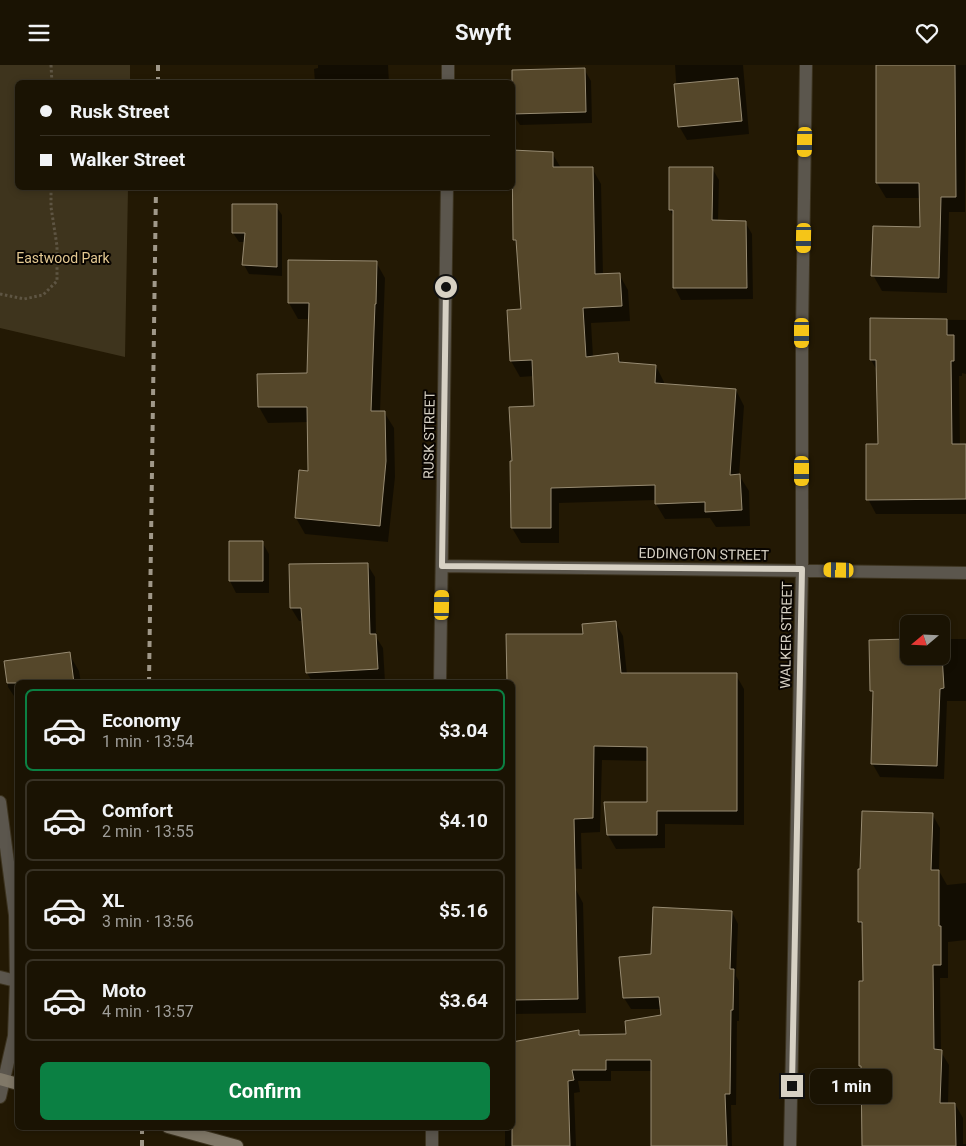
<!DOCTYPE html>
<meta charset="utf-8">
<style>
body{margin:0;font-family:Roboto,sans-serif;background:#231c0d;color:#f1f3f6;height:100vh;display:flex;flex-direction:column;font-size:19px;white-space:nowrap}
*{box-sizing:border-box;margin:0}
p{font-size:16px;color:#9f9e9a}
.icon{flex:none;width:28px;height:28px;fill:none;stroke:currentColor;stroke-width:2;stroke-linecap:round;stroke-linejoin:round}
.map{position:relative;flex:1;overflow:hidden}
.panel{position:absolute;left:15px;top:615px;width:500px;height:450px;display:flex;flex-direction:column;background:#1a1303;border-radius:8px;box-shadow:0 2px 8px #0003,0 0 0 1px #383225}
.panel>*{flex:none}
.top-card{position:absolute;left:15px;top:15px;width:500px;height:110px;border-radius:8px;box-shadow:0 2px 8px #0003,0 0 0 1px #383225;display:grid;align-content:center;height:110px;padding:0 25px;background:#1a1303}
.needle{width:32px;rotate:251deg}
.fabs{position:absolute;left:900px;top:550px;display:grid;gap:10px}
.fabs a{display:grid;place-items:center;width:50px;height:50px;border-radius:8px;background:#1a1303;box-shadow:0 2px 8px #0003,0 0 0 1px #383225;font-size:25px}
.end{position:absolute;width:22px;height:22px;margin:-11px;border:6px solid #d7d1c4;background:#111;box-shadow:0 0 0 2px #111}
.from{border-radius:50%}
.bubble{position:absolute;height:35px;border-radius:8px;background:#1a1303;box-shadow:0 2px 8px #0003,0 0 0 1px #383225;font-size:16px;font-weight:700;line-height:35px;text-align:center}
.car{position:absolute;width:15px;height:30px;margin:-15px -8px;border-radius:6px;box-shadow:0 0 4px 1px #0007;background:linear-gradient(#f5c518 24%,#345 0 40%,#f5c518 0 76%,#345 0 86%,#f5c518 0)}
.top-card b{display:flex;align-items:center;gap:18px;height:48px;font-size:19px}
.top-card b+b{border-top:1px solid #383225}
.top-card i{width:12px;height:12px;background:#f1f3f6}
ul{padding:9px 0 0;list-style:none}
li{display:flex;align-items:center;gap:15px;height:82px;margin:0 10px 8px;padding:0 15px;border:2px solid #383225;border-radius:8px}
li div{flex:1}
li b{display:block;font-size:19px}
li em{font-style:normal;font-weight:700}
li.selected{border-color:#0b8043}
li>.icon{width:45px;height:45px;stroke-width:1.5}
.button{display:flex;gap:10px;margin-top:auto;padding:10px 25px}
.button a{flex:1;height:58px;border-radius:8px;background:#0b8043;color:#fff;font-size:20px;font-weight:700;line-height:58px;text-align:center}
header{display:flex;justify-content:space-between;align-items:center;height:65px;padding:0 25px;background:#1a1303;font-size:22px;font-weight:700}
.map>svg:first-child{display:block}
.green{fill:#3e341d}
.shadow{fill:#0007}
.building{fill:#55472a;stroke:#978b72}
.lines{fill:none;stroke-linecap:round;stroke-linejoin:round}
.street-casing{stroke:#3c331f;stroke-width:14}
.secondary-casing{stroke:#3c331f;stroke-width:14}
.path{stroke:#5e5543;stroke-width:3;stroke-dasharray:2.5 2.5;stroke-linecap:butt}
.street{stroke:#5b564d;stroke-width:12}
.secondary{stroke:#807868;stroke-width:12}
.rail{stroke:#a09889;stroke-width:4;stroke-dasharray:6 6;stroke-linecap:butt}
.route{stroke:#d7d1c4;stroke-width:6}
.labels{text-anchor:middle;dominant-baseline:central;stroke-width:4;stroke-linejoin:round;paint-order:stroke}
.park-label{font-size:14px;fill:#e4c992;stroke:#090501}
.street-label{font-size:14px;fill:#d7d1c4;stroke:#090501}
</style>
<header><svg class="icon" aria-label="menu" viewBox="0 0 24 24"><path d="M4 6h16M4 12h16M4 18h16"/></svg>Swyft<svg class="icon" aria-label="heart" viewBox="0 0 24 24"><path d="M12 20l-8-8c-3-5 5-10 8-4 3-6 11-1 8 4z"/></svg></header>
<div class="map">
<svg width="966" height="1081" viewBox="0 0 966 1081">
<rect width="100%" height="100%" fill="#231904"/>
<path class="green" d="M0,0H130V17L18,18V122L128,123L125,292L0,263Z"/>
<path class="shadow" d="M318,0H388L389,18H315L314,4L318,3Z
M675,0H743L749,69L687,75L679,61Z
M877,0H966L965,147H949L947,228L882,226L873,210L922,164L921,133H886L877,118Z
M584,4L591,16L592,58L520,60L513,49Z
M552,88L561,103H592L601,119L603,210L619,209L628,225L630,256L591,258L593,292L617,290L623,299L656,301L664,317V320L736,325L744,341L739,410L749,426L750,461L716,462L710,453L665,454L656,439V435L559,438V478H521L512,463L535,342L534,311L520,312L511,296L508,246L522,245L518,182L514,174Z
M712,103L719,115L718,157H745L752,169L753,234L681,235L675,223L674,153L670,145Z
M276,141L282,150V211L249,209L244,200L245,177H239L233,168Z
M376,197L385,213L380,347H384L394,363L395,412L388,477L305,469L296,453L310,407L309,357L268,358L259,342L258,311L308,310L310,254H298L289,238Z
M871,254L966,255V309L962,308V311H959L960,380H966V449H876L868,434L879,381L878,307L871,295Z
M262,477L269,489V528H236L230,516V478Z
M367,499L375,512L376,572L383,583L385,617L313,618L307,608L303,556H299L291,543Z
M615,557L623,571L627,610H736L744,624V760L665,759V783L616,784L608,770L648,738L649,696L602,695L600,767L581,768L582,804L517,800L585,570Z
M941,574H966V636H947L944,714L880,712L872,698L874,630L872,625L909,591H941Z
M69,589L79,606L81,618H18V637L8,622L5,597Z
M932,749L940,763L939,806L947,820L966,818V875L948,877V913H940L941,987L949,1000L948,1039H955L963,1053V1079H966V1081H863V1006L860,1001L864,917V864L859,857Z
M575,823L583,838L586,948L512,949V827Z
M732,847L738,859L736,911L739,916V956H737L736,1040H731L732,1081H651L652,1006H611V1016H578L580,1027L574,1028L576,1081H505V1062H512L578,966L581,971H628L662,951L661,944H631L624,933L652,891Z"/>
<path class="building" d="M876,0H955L956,132H941L939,213L871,211L873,161L920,162L919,118H876Z
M585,3L586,47L512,49V5Z
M738,13L742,56L678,62L674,19Z
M512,85L553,87V102H593L595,209L620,208L622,241L583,243L586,292L618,288L619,297L656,300L655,318L736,324L730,410L740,409L742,445L705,447V437L655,439V420L551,423V463H511L510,396H512L509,342L534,341L532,295L510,296L507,245L521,244L516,175H513Z
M669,102H713L712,155L746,156L747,223H673V145H669Z
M232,139H277V202L242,200L245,168H232Z
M288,195L377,196L376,239H375L371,346H385L386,396L380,461L295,453L299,405L308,406L307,342H258L257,309L307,308L309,238H288Z
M870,253L947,254V270H954V296H951L952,379H966V434L866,435V379H878L876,295H870Z
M229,476H263V516H229Z
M368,498L370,569H376L378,604L306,608L301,543H290L289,499Z
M616,556L621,608H737V746H657V770H607L604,737H647V682L594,681L593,753L574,754L578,934L512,935V618H507L506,569H583L582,559Z
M941,573L944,623L940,624L937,701L871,699L873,626H870L869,575L909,574V591H941Z
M70,587L74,618H7L4,596Z
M862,746L933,748L931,805H939V861H941V900H933L934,984L942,985L940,1038H955L956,1081H862L861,1001H859V916H863L862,857H858V804H860Z
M653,842L732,846L730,904H734L733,945H731L730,1029H725L727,1081H651V995H606V1005H572L574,1015L568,1016L570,1081H512V977L579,965V970L626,969L625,956L661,950L659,932L623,933L619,892L651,889Z"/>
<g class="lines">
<g class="street-casing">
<path id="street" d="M448,18V0
M442,501L966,508
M440,618L447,122
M0,737L15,850L16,916L14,971L0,1032
M0,912L16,916
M432,1081V1062
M790,1081L802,505V268L806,0"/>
</g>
<g class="secondary-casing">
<path id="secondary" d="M0,1014L18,1019
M168,1062L237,1081"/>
</g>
<path class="path" d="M51,0L52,18
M0,229L24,234L43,230L57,216V181L51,142V122"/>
<use href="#street" class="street"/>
<use href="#secondary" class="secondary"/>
<path class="rail" d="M158,18V0
M149,618L156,122
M142,1081V1062"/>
</g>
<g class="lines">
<path class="route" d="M446,222L442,501L802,504L792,1021"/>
</g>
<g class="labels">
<g class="park-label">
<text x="63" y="193">Eastwood Park</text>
</g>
<g class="street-label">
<text transform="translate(429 370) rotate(-89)">RUSK STREET</text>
<text transform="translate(704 489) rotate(1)">EDDINGTON STREET</text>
<text transform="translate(786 570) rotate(-89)">WALKER STREET</text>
</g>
</g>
</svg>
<div class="fabs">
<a><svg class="needle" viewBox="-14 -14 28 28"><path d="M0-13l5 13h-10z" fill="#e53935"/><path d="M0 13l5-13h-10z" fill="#9f9e9a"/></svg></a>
</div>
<i class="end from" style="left:446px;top:222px"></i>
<i class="end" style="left:792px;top:1021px"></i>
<div class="bubble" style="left:810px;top:1004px;width:82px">1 min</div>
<i class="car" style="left:805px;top:77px;rotate:181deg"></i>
<i class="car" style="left:804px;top:173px;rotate:181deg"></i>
<i class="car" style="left:802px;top:268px;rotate:180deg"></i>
<i class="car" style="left:802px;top:406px;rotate:180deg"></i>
<i class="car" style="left:839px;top:505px;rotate:271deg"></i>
<i class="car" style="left:442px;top:540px;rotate:1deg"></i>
<div class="top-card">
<b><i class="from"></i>Rusk Street</b>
<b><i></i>Walker Street</b>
</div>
<section class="panel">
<ul>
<li class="selected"><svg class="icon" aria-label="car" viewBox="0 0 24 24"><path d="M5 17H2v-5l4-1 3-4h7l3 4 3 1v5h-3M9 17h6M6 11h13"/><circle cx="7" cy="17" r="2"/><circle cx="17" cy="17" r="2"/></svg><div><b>Economy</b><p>1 min · 13:54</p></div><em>$3.04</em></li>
<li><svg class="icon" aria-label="car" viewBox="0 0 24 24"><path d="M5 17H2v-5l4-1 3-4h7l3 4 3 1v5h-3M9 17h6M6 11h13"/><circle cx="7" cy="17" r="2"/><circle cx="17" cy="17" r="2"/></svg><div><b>Comfort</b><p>2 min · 13:55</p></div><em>$4.10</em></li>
<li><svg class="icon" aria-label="car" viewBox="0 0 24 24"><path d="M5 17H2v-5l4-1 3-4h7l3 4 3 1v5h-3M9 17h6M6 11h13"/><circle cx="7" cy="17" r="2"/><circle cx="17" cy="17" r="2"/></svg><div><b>XL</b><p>3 min · 13:56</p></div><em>$5.16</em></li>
<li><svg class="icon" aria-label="car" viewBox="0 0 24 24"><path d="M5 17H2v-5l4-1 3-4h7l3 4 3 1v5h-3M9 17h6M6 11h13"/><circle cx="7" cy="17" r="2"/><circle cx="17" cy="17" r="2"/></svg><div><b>Moto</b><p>4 min · 13:57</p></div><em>$3.64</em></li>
</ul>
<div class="button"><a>Confirm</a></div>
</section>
</div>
